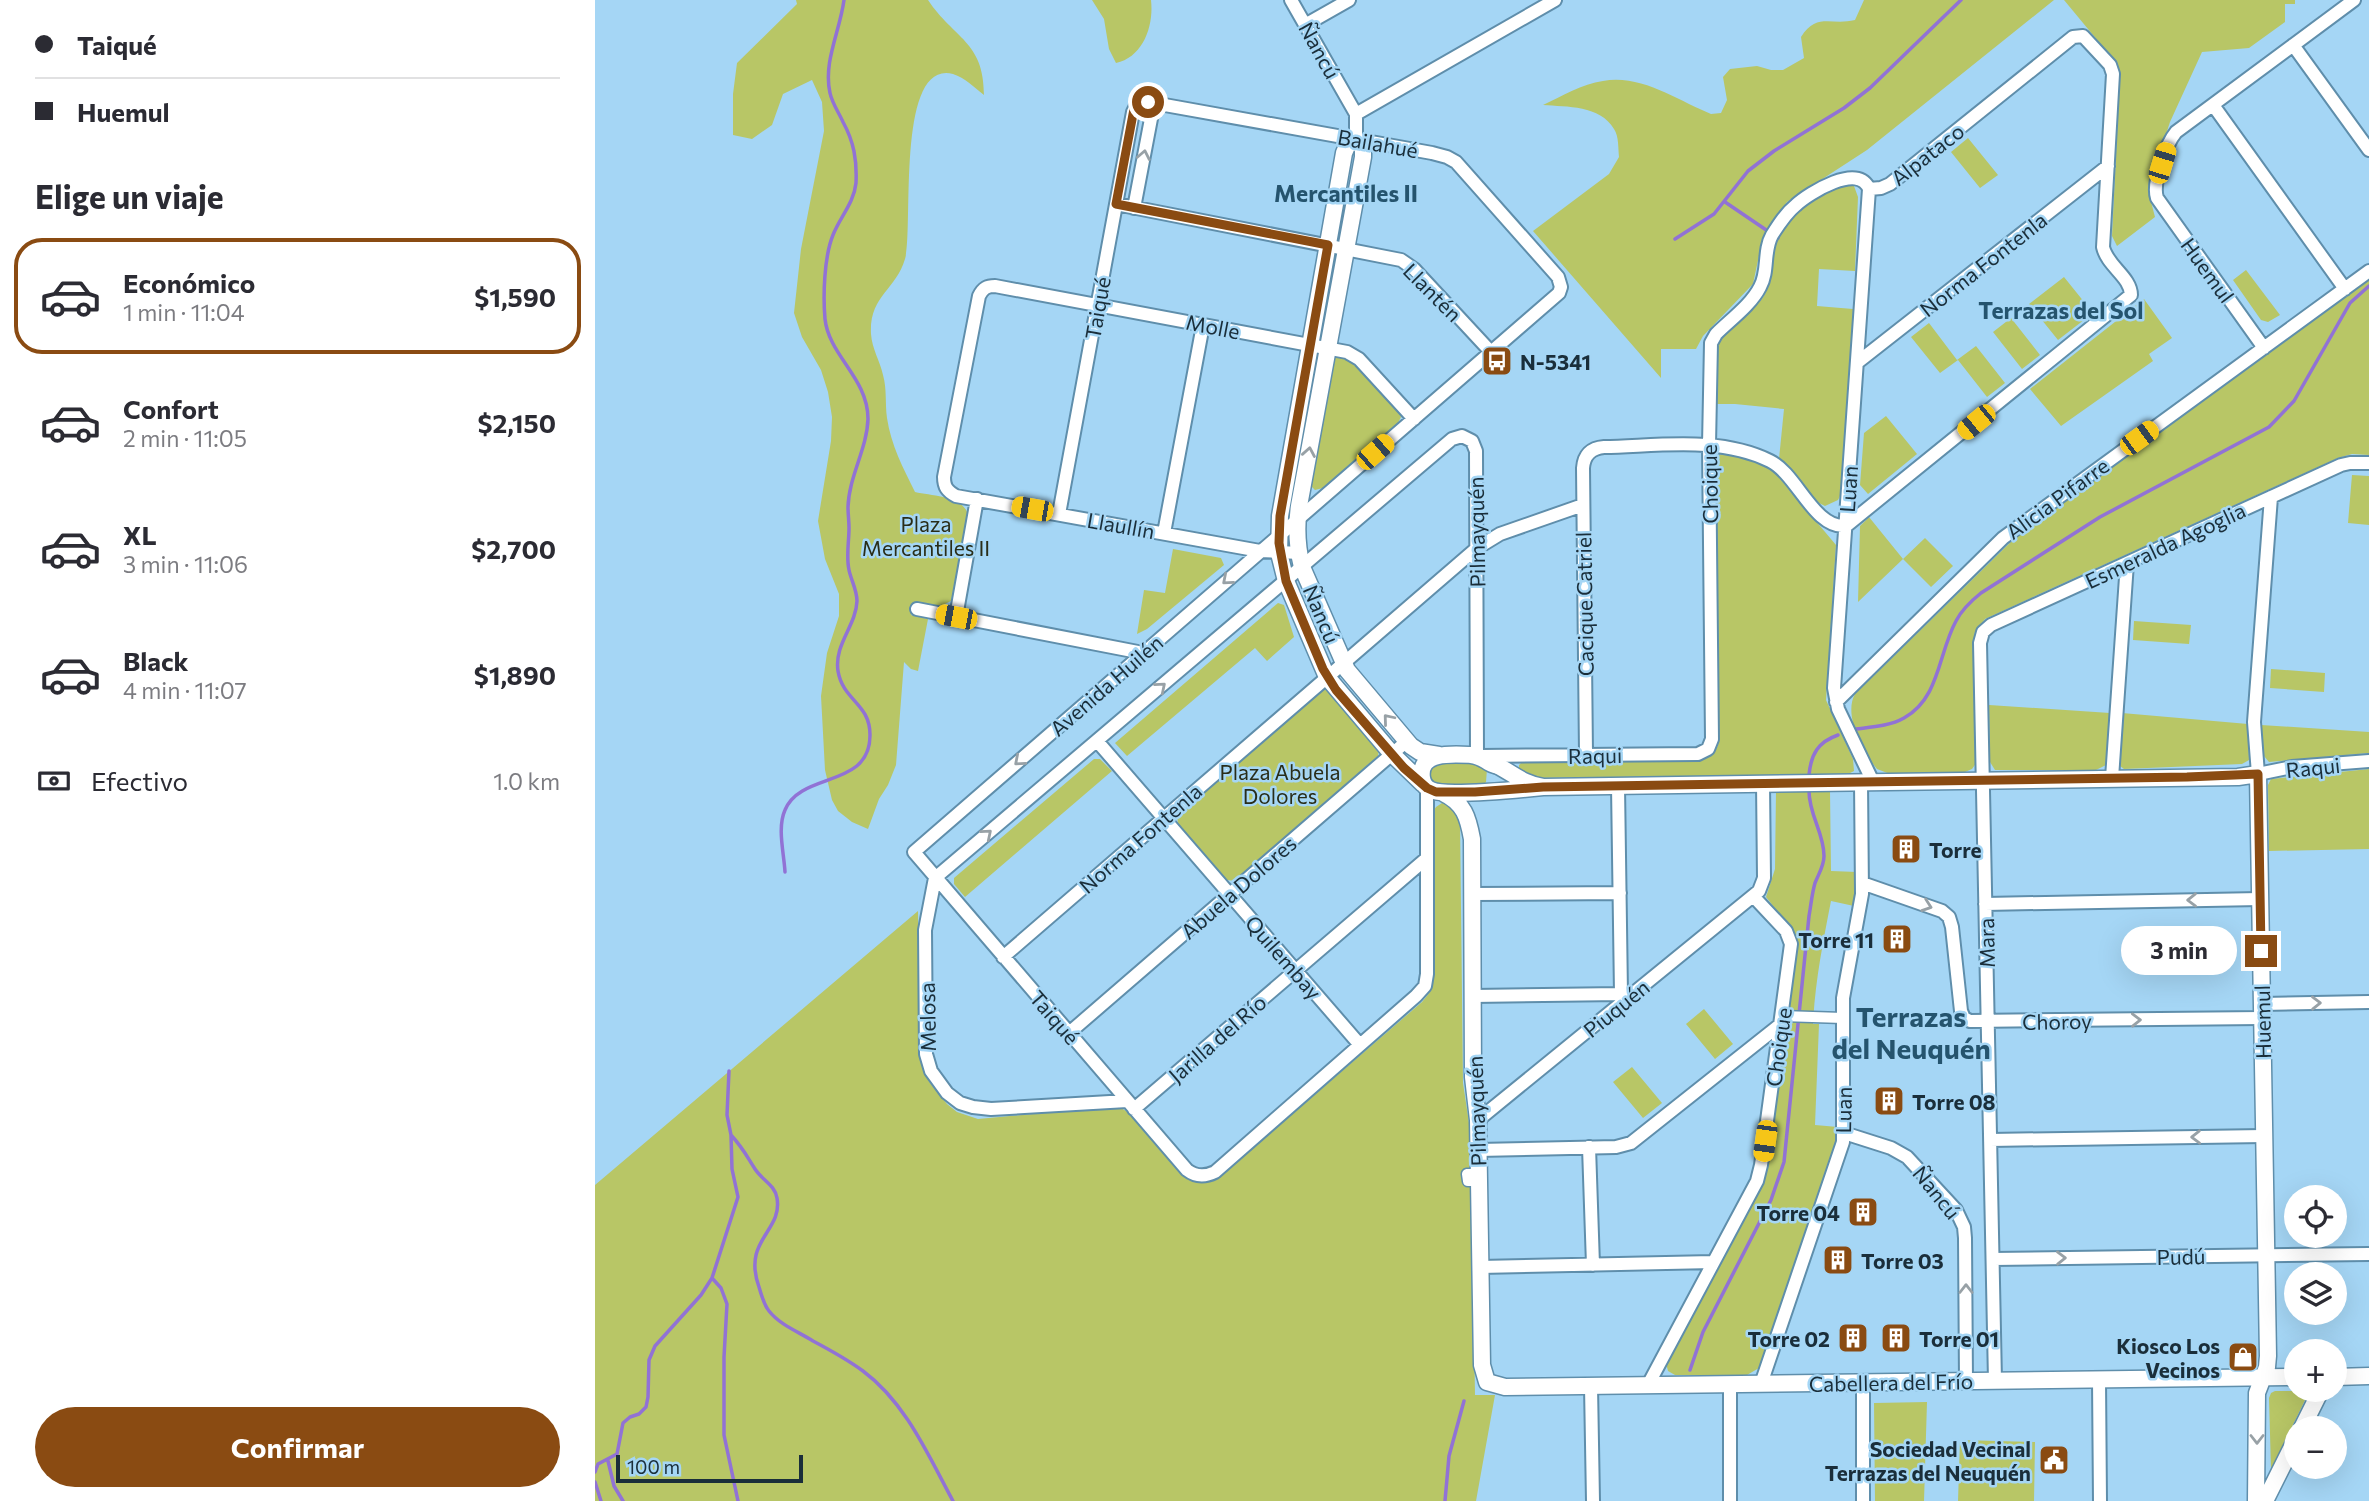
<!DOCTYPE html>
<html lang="es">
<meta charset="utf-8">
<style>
body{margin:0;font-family:Commissioner,sans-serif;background:#f2f2f3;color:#2b2b33;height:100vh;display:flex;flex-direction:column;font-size:26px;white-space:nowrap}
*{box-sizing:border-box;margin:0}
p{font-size:23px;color:#7c7c81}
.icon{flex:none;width:38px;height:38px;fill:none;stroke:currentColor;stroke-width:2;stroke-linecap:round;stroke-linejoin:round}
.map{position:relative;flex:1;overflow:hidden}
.panel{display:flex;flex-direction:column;background:#fff;width:595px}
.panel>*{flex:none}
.banner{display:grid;align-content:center;height:154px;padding:0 35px;background:#fff}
.fabs{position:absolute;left:1689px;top:1185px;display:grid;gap:14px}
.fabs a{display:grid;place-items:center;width:63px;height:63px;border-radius:50%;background:#fff;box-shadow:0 7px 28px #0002;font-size:35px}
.scale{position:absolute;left:21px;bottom:18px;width:187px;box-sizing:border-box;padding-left:7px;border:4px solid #1a2e3a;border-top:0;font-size:19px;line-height:24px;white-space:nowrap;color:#1a2e3a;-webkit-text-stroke:5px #a5d6f5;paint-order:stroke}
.end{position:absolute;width:32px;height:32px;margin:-16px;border:9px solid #8a4b12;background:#fff;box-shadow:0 0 0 4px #fff}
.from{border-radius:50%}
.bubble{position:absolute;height:49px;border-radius:24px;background:#fff;box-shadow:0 7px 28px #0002;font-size:23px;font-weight:700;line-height:49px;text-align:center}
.car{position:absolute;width:21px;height:42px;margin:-21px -10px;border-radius:9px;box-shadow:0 0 5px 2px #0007;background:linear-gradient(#f5c518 24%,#345 0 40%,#f5c518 0 76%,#345 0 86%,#f5c518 0)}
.banner b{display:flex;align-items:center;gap:24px;height:66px;font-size:26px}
.banner b+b{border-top:2px solid #e1e1e2}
.banner i{width:18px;height:18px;background:#2b2b33}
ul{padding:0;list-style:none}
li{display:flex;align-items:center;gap:21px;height:116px;margin:0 14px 10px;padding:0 21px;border:4px solid transparent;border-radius:28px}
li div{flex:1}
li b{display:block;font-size:26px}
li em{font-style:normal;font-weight:700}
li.selected{border-color:#8a4b12}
li>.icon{width:63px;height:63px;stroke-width:1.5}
h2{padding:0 35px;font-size:32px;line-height:84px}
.pay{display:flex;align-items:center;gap:18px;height:77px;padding:0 35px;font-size:26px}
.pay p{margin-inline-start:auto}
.action{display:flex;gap:14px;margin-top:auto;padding:14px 35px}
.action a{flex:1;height:80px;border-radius:42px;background:#8a4b12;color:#fff;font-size:28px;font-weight:700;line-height:80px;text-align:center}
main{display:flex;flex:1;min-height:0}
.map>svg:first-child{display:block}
.green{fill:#b8c666}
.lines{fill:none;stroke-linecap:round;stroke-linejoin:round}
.stream{stroke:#9172d5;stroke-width:3.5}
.pedestrian-casing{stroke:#5f8eab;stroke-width:13}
.minor-casing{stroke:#5f8eab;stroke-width:16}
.tertiary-casing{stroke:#5f8eab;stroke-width:19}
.pedestrian{stroke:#fff;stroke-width:10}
.minor{stroke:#fff;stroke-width:12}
.tertiary{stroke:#fff;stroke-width:16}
.oneway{stroke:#98a1a6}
.route{stroke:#8a4b12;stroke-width:9}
.labels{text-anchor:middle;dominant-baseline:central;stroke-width:5;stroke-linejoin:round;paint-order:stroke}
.street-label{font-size:21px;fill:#1a2e3a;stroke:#a5d6f5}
.poi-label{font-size:21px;font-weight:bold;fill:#1a2e3a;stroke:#a5d6f5;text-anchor:start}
.park-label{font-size:21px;fill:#292d18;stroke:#a5d6f5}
.neighbourhood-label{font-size:23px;font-weight:bold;fill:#25546e;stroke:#a5d6f5}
.district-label{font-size:28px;font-weight:bold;fill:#25546e;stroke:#a5d6f5}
</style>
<main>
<section class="panel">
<div class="banner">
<b><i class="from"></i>Taiqué</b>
<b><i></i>Huemul</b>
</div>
<h2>Elige un viaje</h2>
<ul>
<li class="selected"><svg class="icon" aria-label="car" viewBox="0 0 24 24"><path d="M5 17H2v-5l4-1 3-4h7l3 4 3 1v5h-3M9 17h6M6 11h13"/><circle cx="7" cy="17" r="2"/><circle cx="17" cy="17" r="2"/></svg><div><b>Económico</b><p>1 min · 11:04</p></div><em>$1,590</em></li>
<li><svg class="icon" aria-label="car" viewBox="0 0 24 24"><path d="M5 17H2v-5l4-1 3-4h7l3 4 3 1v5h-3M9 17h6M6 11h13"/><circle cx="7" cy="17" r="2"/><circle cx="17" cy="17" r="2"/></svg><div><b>Confort</b><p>2 min · 11:05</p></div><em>$2,150</em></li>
<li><svg class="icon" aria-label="car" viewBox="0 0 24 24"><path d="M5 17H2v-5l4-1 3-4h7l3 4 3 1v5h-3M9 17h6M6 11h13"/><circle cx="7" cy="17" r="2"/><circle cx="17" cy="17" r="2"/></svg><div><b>XL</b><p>3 min · 11:06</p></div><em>$2,700</em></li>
<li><svg class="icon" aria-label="car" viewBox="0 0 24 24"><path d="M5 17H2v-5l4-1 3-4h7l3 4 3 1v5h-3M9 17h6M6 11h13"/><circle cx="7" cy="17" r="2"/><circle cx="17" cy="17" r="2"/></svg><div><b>Black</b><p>4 min · 11:07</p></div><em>$1,890</em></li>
</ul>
<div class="pay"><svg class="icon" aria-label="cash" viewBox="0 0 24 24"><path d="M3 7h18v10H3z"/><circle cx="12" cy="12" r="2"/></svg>Efectivo<p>1.0 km</p></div>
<div class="action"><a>Confirmar</a></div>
</section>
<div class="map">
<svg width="1774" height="1501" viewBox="0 0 1774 1501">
<rect width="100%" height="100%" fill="#a5d6f5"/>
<path class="green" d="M201,0H333C359,39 389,41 389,95C379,87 370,78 358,74C300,59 319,229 310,259C301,290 274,296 276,334C277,349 285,361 288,375C292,389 290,403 292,418C296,445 308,468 320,492C337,496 369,496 373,515L356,601L346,606L318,602L316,615L333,619L323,671L316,669L309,662L301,765L293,785L284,799L273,829L257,822L243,811L237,800L230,770L226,696L232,653L244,616V594L230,559L223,521L236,441L237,417L233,392L226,370L207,337L199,313L206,249L229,131L227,102L217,80L188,94L177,125L157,139L138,135V94L142,63L202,4Z
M497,0H556C559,26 548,57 521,63L514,49L509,19Z
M1269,0H1459L1272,150L1192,202L1168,237L1158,284L1108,336L1101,349H1066V378L938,231L1014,174L1024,157C1023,149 1024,136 1019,129C1005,105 972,107 948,105C967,96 987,84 1008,81C1047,74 1083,101 1116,114L1126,113L1132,100L1128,77L1135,69L1162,66L1176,70H1188L1209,58L1206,37C1222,12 1236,26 1260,20Z
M1469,0H1700V4H1690V22L1654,48L1607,52L1575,122L1554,186V194L1560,217L1522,246L1517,236L1525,71L1522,64Z
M1373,138L1403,175L1385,188L1356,152Z
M1251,185L1259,186L1263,197L1260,271L1224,269L1222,306L1258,309L1246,494L1243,500L1230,506L1222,502L1184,459L1189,409L1140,404H1121C1121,388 1118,359 1123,345C1129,328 1161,311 1170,294C1177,279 1175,262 1180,246C1188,216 1223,195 1251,185Z
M1651,270L1685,315L1673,322L1666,320L1638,280Z
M1469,277L1498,313L1463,340L1434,304Z
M1774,280V455L1757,454L1743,458L1390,619L1380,632L1378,643L1382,762L1377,769L1370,772L1295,774L1282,769C1268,752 1248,715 1260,694L1425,533Z
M1549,299L1577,338L1554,354L1558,361L1466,426L1435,389Z
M1416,318L1445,355L1427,369L1398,332Z
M1334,323L1362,360L1381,346L1410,383L1392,397L1363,360L1345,373L1316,337Z
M744,356L755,357L804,411L806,417L802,425L728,488L720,490L715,485L739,358Z
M1291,416L1322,454L1273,494L1265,485L1269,433Z
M1131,453L1165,461L1177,469L1241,545L1231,700L1258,759L1259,771L1253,774L1214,775L934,778L924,772V765L928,761L1105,758C1116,756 1122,752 1124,741L1120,461L1123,455Z
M1757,475L1774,476V525L1753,523Z
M1274,517L1308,559L1330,538L1358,566L1336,587L1308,559L1263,602L1265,526Z
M578,549L626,558L629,565L552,629L542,634L549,590L570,593Z
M683,603L689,605L699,637L672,661L660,648L532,756L520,743Z
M1539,621L1596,625L1594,644L1538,640Z
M1676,669L1730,673L1729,692L1675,688Z
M726,689L735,691L784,750L783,756L640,881L632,880L583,825L582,814Z
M1394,705L1515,713L1511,765L1501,770H1400L1395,762Z
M1527,713L1653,724L1654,760L1647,764L1529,769L1525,766Z
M1666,725L1774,732V753L1674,762L1669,756Z
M499,759H505L517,771L370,897L359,884V878Z
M878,759L892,769L891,782L886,788L834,784V764Z
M1774,769V849L1674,851L1673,785L1676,779Z
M1181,791H1235L1236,871L1262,872L1259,906L1236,901C1228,942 1220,982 1218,1024H1224L1220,1125L1243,1127L1242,1142L1164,1368L1152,1375H1080L1073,1371L1071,1363L1169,1176L1202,950L1200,934L1171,897L1180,869Z
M847,803L857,805L865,820L868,1083L876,1136L880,1395H900L881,1501H0V1185L323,911L325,1060L335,1083L352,1104L362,1112L383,1119L512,1107L526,1108L536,1114L591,1176C601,1183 611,1184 623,1178L827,1002L835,992L838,974L837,813L841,807Z
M1109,1009L1138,1044L1120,1059L1091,1024Z
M1037,1067L1067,1103L1048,1118L1018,1082Z
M1680,1391H1710L1713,1394L1676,1470L1674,1398L1676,1393Z
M1332,1402L1329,1501H1280L1279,1403Z
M1365,1440L1440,1442L1439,1501H1363Z"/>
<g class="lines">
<path class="stream" d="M1130,202L1183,238
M1080,239L1119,214L1153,171L1179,151L1249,108L1275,88L1366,0
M1261,729C1277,727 1295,726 1309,718C1345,698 1343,654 1361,621C1367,609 1376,601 1386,593L1505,517L1674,427L1699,401L1755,303L1774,286
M1214,775C1216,754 1223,742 1243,735
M190,872C189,853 182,828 190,810C206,771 275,789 275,735C275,703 248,701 243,671C239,644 261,626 262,601C262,590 256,580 254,570C251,556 254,542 254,528C254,521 253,514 253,507C254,476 272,449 273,419C273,378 234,356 230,319C228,296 229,257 238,235C245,217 259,203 261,183C262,160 259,142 248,122C244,113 237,103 235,93C228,62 245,31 249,0
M136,1135C148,1148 151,1155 160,1169C167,1180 180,1185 182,1198C188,1232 147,1239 164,1287C166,1294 169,1305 174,1311C185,1325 204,1332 218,1341C235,1350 253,1360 268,1371C311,1403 333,1455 358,1501
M117,1278L126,1288L132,1304L129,1357V1435L143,1501
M1095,1370L1108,1332L1176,1200L1189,1162L1214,916C1216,905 1217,893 1220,883C1224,873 1229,866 1229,856C1229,833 1214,815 1214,791
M13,1461L19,1486L28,1501
M0,1472L3,1464L22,1454L28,1423L35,1417L44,1414L51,1407L53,1397L54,1360L60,1346L106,1295L117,1278L143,1197L137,1169L136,1135L132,1115L134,1071
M0,1482L6,1501
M850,1501L854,1456L869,1401"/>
<g class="pedestrian-casing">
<path id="pedestrian" d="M1187,1016L1248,1018
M872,1174H877V1181H873Z"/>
</g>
<g class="minor-casing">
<path id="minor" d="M696,0L761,114V139
M710,25L754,0
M1698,45L1774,150
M1618,105L1750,289
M761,114L960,0
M1274,189L1239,688L1243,709L1278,782
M521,204L806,260L819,269L896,352
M539,208L559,103
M1669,348L1562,198C1557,183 1571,144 1581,132L1759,0
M1263,362L1513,166
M1676,497L1659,722L1663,774L1697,767L1774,761
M464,514L538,112L542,104L553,102L837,153L852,157L861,162L963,277L966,287L964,293L319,852L592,1170C601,1177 610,1177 620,1172L821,996L830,986L832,974V788
M569,533L608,325
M704,553L665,551L361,496C352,491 349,487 349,477L384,296C388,288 392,286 400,286L752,352L764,359L819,419
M322,609L548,653
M361,617L382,499
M1241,702L1408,538L1774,271
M502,741L765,1045
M991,754L988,468C989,455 996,448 1009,447C1064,446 1125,436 1175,461C1202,474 1219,529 1251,526L1536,295C1536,277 1512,266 1508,247L1518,74L1515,65L1488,36L1478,37L1295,184L1286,188L1274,189
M886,756L1103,754L1113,749L1117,739L1114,445L1116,343L1121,334C1135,320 1156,305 1165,287C1174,271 1168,251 1177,235C1184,224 1191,213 1201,205C1214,193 1264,162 1274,189
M1517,778L1532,563
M1023,786L1026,994L1032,1000
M1267,883L1347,911L1354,917L1357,927L1366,1011L1369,1018L1375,1021L1667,1018
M877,894L1025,893
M1390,904L1665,899
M408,957L882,548L905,534L988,505
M878,996L1026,994
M1667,1004L1774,1002
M474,1033L812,741
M532,1101L396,1109L378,1107L365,1103L352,1093L336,1071L331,1054L330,930L340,878L857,439L867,436L877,441L881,451L882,756
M539,1109L832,858
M883,1120L1164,891L1169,878L1168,783
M1249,1133L1296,1148L1312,1157L1361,1210L1369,1227L1370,1238L1371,1381
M1395,1140L1669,1136
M994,1147L998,1265
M883,1150L1021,1147L1036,1143L1186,1024
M1398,1259L1774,1254
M885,1267L1118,1262
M1504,1380L1505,1501
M1400,1381L1385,643L1388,632L1396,625L1746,465L1755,463H1774
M1268,1383V1501
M1166,1384L1248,1142V998L1267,894L1266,782
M1053,1385L1162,1181L1166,1165L1196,944L1191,931L1158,896
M996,1386L998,1501
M1135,1501V1384"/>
</g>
<g class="tertiary-casing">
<path id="tertiary" d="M828,784L797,754L732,677L691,581L684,553L685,516L749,153L752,146L761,139L768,149V157L704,506C701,527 702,547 707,567L752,670L816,746L825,752L844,755
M948,787C929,784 920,775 905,767C902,765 898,765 895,763C888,759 885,756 876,755C858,754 823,751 827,778C828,784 831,788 836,790C850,797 929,789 948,787L1643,777L1663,774L1673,1356L1672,1367L1662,1393L1661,1501
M848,793C869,803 873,817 877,839L878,1077L883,1120L887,1365L892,1382L910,1387L1701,1377
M1740,1377L1774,1376
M1707,1428L1726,1390
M1670,1501L1701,1439"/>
</g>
<use href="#pedestrian" class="pedestrian"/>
<use href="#minor" class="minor"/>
<use href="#tertiary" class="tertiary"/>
</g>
<defs><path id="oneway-chevron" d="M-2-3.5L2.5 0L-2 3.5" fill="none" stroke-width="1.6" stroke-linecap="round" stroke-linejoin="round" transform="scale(1.75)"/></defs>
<g class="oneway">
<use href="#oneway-chevron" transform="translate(549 155) rotate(-79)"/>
<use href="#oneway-chevron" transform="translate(714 452) rotate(-80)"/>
<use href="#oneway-chevron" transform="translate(632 580) rotate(139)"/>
<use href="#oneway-chevron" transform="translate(566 687) rotate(-40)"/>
<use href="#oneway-chevron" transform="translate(793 719) rotate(-130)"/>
<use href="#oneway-chevron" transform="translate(424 761) rotate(139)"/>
<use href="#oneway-chevron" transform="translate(392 834) rotate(-40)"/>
<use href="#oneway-chevron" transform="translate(1597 900) rotate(179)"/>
<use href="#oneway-chevron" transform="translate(1332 906) rotate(19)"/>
<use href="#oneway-chevron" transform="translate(1721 1003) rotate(-1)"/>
<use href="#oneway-chevron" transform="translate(1541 1020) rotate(-1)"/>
<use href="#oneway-chevron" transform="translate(1601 1137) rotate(179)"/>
<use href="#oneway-chevron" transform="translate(1466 1258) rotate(-1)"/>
<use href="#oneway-chevron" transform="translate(1371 1289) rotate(-90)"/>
<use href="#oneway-chevron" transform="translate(1662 1439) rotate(90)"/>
</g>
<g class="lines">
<path class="route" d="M553,102L544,103L539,109L521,204L733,245L685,516L684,543L691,581L728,669L741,690L809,768L832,788L841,792H880L948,787L1592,777L1663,774L1666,951"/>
</g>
<defs>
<g id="bus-square" transform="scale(1.575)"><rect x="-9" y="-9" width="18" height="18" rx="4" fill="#8a4b12" stroke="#a5d6f5"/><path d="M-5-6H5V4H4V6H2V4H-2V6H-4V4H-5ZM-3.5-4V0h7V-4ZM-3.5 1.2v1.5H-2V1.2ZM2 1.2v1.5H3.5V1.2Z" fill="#fff"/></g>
<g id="building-square" transform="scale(1.575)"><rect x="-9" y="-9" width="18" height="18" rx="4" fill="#8a4b12" stroke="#a5d6f5"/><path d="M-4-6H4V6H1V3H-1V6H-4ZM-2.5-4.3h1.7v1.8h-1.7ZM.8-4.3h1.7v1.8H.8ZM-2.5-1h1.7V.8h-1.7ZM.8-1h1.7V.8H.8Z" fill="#fff"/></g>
<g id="shop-square" transform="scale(1.575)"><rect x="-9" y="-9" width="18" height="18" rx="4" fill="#8a4b12" stroke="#a5d6f5"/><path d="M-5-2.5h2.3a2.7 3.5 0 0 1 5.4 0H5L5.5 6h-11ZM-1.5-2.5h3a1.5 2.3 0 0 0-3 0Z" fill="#fff"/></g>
<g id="civic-square" transform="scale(1.575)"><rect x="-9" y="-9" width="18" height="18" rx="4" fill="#8a4b12" stroke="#a5d6f5"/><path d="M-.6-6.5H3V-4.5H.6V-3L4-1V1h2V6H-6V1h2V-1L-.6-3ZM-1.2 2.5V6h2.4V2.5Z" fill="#fff"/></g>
</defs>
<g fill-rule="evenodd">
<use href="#bus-square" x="902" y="361"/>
<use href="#building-square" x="1311" y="849"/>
<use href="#building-square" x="1302" y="939"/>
<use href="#building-square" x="1294" y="1101"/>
<use href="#building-square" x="1268" y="1212"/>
<use href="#building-square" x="1243" y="1260"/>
<use href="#building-square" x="1258" y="1338"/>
<use href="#building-square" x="1301" y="1338"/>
<use href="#shop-square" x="1648" y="1357"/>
<use href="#civic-square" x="1459" y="1460"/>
</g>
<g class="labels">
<g class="street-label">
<text transform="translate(725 50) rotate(61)">Ñancú</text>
<text transform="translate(783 143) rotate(10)">Bailahué</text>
<text transform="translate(1332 154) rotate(-38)">Alpataco</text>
<text transform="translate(1388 264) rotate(-38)">Norma Fontenla</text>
<text transform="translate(1613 270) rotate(54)">Huemul</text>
<text transform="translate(838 292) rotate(45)">Llantén</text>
<text transform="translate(502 308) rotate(-80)">Taiqué</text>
<text transform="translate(618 326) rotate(11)">Molle</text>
<text transform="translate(1114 484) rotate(-91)">Choique</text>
<text transform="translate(1253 489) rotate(-86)">Luan</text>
<text transform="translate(1462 498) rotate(-36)">Alicia Pifarre</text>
<text transform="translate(526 525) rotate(10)">Llaullín</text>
<text transform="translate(881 532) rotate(-91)">Pilmayquén</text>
<text transform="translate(1570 545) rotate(-25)">Esmeralda Agoglia</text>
<text transform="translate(989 604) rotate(-91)">Cacique Catriel</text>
<text transform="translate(727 614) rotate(67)">Ñancú</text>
<text transform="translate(511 685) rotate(-41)">Avenida Huilén</text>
<text transform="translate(1000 755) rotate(-1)">Raqui</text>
<text transform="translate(1718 767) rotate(-6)">Raqui</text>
<text transform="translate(545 838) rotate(-41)">Norma Fontenla</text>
<text transform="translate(643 887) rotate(-41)">Abuela Dolores</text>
<text transform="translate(1391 943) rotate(-91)">Mara</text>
<text transform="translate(689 957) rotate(49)">Quilembay</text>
<text transform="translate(1021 1008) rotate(-39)">Piuquén</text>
<text transform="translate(332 1017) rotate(-91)">Melosa</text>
<text transform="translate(460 1017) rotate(49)">Taiqué</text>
<text transform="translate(1462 1021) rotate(-1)">Choroy</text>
<text transform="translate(1667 1022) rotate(-91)">Huemul</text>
<text transform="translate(622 1038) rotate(-41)">Jarilla del Río</text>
<text transform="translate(1183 1047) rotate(-82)">Choique</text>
<text transform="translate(1248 1110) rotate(-89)">Luan</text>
<text transform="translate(881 1111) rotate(-92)">Pilmayquén</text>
<text transform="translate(1342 1192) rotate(51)">Ñancú</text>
<text transform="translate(1586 1256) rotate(-1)">Pudú</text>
<text transform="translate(1296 1382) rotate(-1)">Cabellera del Frío</text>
</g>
<g class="poi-label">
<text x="925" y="361">N-5341</text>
<text x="1334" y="849">Torre</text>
<text x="1279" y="939" text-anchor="end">Torre 11</text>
<text x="1317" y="1101">Torre 08</text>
<text x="1245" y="1212" text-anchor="end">Torre 04</text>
<text x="1266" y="1260">Torre 03</text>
<text x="1235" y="1338" text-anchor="end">Torre 02</text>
<text x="1324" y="1338">Torre 01</text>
<text x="1625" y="1345" text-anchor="end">Kiosco Los<tspan x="1625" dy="24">Vecinos</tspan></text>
<text x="1436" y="1448" text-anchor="end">Sociedad Vecinal<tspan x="1436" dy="24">Terrazas del Neuquén</tspan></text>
</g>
<g class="park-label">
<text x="331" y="523">Plaza<tspan x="331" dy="24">Mercantiles II</tspan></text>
<text x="685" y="771">Plaza Abuela<tspan x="685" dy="24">Dolores</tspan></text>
</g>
<g class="neighbourhood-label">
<text x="751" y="193">Mercantiles II</text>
<text x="1466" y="310">Terrazas del Sol</text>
</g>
<g class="district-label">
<text x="1316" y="1016">Terrazas<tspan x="1316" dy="32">del Neuquén</tspan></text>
</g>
</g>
</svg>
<div class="fabs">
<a><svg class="icon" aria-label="locate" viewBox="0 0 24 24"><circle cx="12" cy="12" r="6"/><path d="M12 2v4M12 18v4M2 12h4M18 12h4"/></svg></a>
<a><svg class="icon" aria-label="layers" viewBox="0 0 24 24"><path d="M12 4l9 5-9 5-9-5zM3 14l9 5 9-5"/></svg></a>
<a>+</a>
<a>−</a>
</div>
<div class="scale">100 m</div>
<i class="end from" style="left:553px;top:102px"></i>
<i class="end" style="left:1666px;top:951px"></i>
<div class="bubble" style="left:1526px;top:926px;width:116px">3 min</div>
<i class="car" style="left:1567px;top:163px;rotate:17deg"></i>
<i class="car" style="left:1381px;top:422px;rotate:231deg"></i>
<i class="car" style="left:1544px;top:438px;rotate:54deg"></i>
<i class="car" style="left:780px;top:452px;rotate:49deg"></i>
<i class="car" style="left:437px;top:509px;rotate:280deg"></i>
<i class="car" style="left:361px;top:617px;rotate:281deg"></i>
<i class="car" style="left:1170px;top:1141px;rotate:188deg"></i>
</div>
</main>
